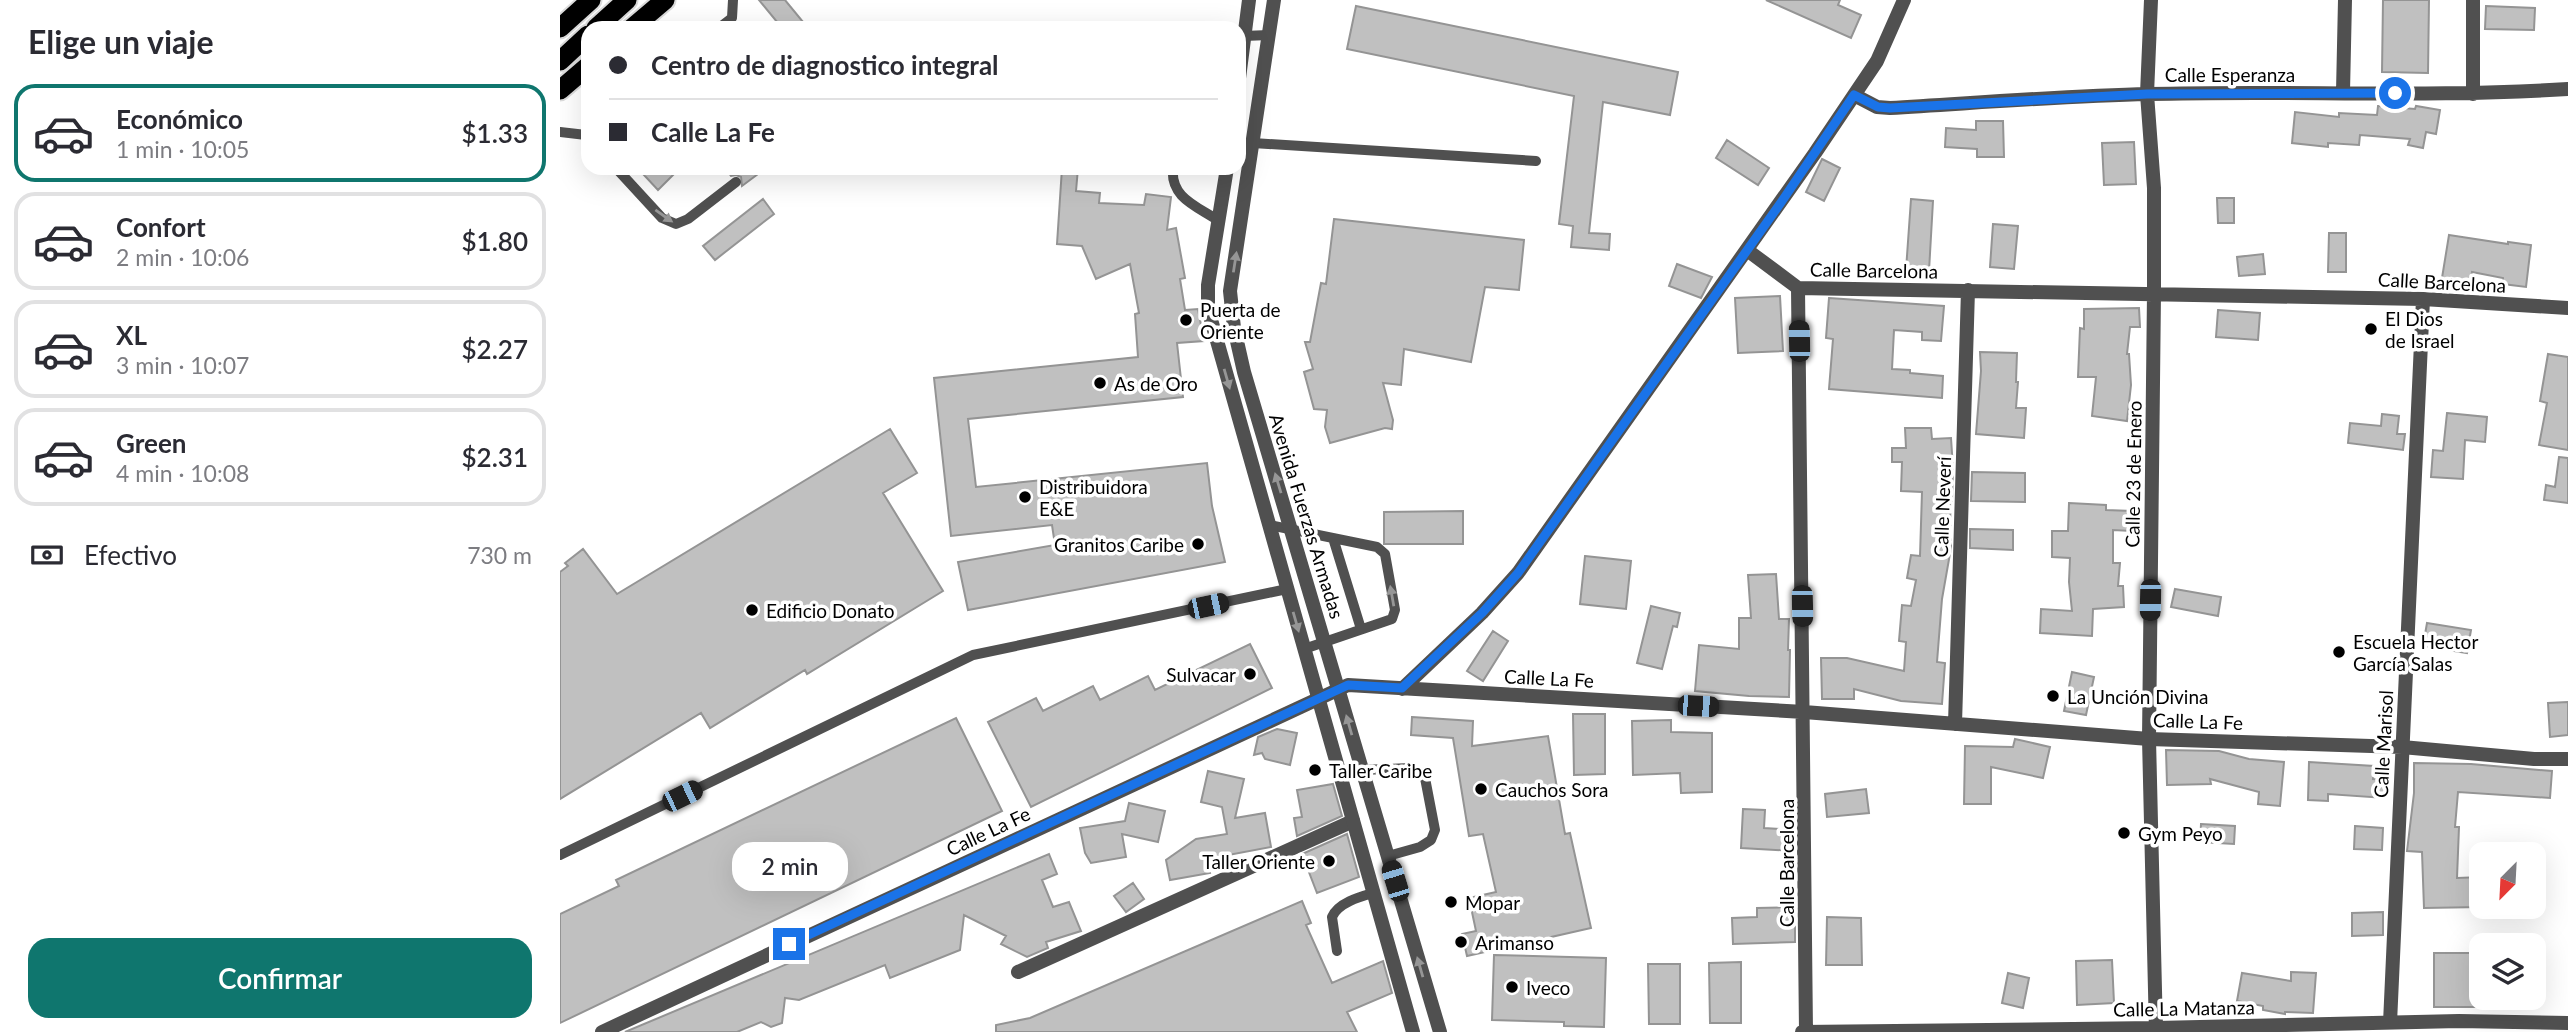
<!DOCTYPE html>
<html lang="es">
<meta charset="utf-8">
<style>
body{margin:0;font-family:Lato,sans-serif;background:#f2f2f3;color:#2b2b33;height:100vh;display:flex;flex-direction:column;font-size:26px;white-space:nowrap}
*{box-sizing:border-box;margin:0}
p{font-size:23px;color:#7c7c81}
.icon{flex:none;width:38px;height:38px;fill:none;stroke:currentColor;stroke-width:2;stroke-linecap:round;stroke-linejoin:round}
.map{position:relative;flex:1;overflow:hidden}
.panel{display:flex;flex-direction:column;background:#fff;width:560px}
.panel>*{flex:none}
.banner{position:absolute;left:21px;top:21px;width:665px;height:154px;border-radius:21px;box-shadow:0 7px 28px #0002;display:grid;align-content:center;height:154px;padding:0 28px;background:#fff}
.needle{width:46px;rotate:204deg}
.tools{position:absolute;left:1909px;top:842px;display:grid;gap:14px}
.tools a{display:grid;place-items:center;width:77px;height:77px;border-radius:14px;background:#fff;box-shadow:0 7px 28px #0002;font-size:35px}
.end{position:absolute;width:32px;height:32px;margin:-16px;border:9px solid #1a73e8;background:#fff;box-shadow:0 0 0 4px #fff}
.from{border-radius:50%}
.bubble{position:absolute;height:49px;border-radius:21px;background:#fff;box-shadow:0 7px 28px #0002;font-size:23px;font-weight:600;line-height:49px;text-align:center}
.car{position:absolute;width:21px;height:42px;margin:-21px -10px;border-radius:9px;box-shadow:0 0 5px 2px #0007;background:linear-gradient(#222 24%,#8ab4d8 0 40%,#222 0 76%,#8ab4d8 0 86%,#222 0)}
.banner b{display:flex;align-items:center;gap:24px;height:66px;font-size:26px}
.banner b+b{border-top:2px solid #e1e1e2}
.banner i{width:18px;height:18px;background:#2b2b33}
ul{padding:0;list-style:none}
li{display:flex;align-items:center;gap:21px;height:98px;margin:0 14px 10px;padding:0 14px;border:4px solid #e1e1e2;border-radius:21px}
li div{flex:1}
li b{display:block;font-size:26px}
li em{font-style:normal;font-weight:600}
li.current{border-color:#0f766e}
li>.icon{width:63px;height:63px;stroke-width:1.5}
h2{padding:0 28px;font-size:32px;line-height:84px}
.pay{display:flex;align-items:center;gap:18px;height:77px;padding:0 28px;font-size:26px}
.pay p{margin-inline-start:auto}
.action{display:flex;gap:14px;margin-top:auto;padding:14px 28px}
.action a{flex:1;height:80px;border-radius:21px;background:#0f766e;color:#fff;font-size:28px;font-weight:600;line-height:80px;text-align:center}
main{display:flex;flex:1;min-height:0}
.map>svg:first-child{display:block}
.building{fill:#c0c0c0;stroke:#949494;stroke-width:2}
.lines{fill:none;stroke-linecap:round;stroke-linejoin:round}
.trunk-casing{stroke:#dbdbdb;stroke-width:23}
.service{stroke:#505050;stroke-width:10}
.minor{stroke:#505050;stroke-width:14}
.tertiary{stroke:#505050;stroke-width:14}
.trunk{stroke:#000;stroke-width:19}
.oneway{fill:#969696}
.route{stroke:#1a73e8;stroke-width:9}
.poi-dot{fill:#000;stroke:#fff;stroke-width:2.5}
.labels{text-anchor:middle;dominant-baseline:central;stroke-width:7;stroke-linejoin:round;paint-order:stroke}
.street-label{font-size:19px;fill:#000;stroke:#fff}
.poi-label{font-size:19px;fill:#000;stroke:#fff;text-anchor:start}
</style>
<main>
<section class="panel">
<h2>Elige un viaje</h2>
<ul>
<li class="current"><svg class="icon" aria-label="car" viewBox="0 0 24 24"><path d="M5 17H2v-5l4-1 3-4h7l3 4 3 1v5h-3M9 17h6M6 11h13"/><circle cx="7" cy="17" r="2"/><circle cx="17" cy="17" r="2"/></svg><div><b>Económico</b><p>1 min · 10:05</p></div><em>$1.33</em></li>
<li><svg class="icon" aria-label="car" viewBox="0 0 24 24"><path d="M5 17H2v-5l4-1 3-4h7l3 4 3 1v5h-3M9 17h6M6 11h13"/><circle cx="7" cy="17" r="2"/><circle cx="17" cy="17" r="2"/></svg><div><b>Confort</b><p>2 min · 10:06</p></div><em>$1.80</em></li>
<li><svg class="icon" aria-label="car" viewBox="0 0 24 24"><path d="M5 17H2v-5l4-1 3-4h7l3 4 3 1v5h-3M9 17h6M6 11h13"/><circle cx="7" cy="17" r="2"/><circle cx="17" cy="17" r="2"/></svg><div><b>XL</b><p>3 min · 10:07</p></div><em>$2.27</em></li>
<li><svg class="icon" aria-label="car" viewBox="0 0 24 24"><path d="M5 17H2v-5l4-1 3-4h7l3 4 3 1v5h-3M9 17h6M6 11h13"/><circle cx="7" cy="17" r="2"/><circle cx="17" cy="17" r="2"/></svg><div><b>Green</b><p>4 min · 10:08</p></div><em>$2.31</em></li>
</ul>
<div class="pay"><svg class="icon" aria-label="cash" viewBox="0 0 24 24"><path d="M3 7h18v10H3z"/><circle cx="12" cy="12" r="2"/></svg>Efectivo<p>730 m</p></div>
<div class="action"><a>Confirmar</a></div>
</section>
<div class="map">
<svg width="2008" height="1032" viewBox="0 0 2008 1032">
<rect width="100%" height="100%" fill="#fff"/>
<path class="building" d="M199,0H225L248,28H222Z
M1206,0H1280L1278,5L1301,15L1291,38Z
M1823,0H1869L1868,73L1822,72Z
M796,6L1118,72L1110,115L1043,102L1029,233L1050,234L1049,250L1011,247L1013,226L999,224L1014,96L787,49Z
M1926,6L1975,8L1974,30L1925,29Z
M1818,106L1855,109L1856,106L1880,110L1876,134L1866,132L1863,148L1848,145L1850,139L1800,135L1799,145L1768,143V147L1732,143L1735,112L1779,117V113L1817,115Z
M1416,121H1443L1444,157H1417V149L1385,147L1386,128L1416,130Z
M1167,140L1209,168L1198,185L1156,158Z
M1574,142L1576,184L1544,185L1542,143Z
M1262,159L1280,168L1264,201L1246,192Z
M91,168H120L98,190L84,175Z
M165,168H206L182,186L181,177L176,175L171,176Z
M502,168H518L516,191L540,193L539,203L584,205L586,194L611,197L607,230L616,228L625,278L620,279L625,310L638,309L644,341L617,343L623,397L408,419L416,487L647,463L652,506L665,562L408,610L398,562L495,545L492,525L391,536L374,378L578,357L575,314L579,313L570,264L536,279L522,246L497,244Z
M1657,198H1674V223H1658Z
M203,199L214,214L155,260L143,246Z
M1351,199L1373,201L1369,271L1346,270Z
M774,219L964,240L959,290L925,287L911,362L844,349L841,385L823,383L833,420L832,429L825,428L770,443L765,427L767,410L754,409L744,372L753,369L745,342H750L761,283L766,284Z
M1433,224L1458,226L1454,269L1430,267Z
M1769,233H1786V272H1768Z
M1889,235L1948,244V242L1971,245L1966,287L1943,284V278L1912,272L1911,282L1882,278Z
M1703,254L1705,274L1679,276L1677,257Z
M1117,264L1152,277L1141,298L1109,286Z
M1220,296L1223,351L1178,353L1175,298Z
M1269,298L1384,306L1381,341L1362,340V332L1334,330L1332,369L1350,370V373L1383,376L1382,398L1269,389L1273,339L1266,338Z
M1579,308L1580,327H1570L1567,354H1569L1571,385L1567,421L1532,416L1536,377H1518L1520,328L1524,329V309Z
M1658,310L1700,313L1698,340L1656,337Z
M1420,352L1457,353L1456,382H1458L1456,408H1466L1464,438L1416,434L1421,371Z
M1988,354L2008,357V450L1979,445L1987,403L1980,401Z
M1887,413L1927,417L1925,442L1905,440L1903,479L1871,477L1873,450L1883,451Z
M1822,414L1839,416L1837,434H1845L1843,450L1788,443L1790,423L1821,426Z
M1345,428H1371L1372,439L1391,438L1393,468L1392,501H1390L1391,548L1382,599L1377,662L1385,663L1382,704L1341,701L1294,689V699H1262L1261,658H1287L1344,671L1346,642L1339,641L1342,605L1351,606L1356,580L1347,578L1351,555L1360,556L1362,492L1341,491L1342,462H1332V448H1346Z
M330,429L357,473L323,493L383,591L247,674L245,670L150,728L141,713L0,799V572L8,566L5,563L23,549L57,594Z
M1999,457L2008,458V503L1984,500L1986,485L1995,487Z
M1412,472L1465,473V502L1411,501Z
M1509,503L1546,505V510L1572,511L1571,531L1553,530V563H1560L1558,586H1563L1564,607L1533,609L1532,636L1480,633L1481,609L1512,611L1509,582L1510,558L1492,557V531H1508Z
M903,511V544H824V512Z
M1410,529L1453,530V550L1410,548Z
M1025,556L1071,561L1066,609L1020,604Z
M1216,574L1219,619H1229L1228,650H1230L1229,697L1189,696L1135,691L1139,645L1179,649V618H1191L1188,575Z
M1615,589L1661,597L1658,616L1611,607Z
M1091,606L1120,613L1117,627L1113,626L1102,669L1077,663Z
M1867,623L1911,630L1907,653L1863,646Z
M933,631L948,641L923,681L907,671Z
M690,644L712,688L471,807L428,722L476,698L483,711L533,686L540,700L588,676L595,690Z
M1512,672L1534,677L1526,715L1504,711Z
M2008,702V735L1990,737L1988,703Z
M1013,714H1045V774L1014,775Z
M852,717L913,721L912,746L988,736L1005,834L1010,833L1031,928L907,956L902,934L916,931L909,898L936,892L923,834L909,836L893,738L851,735Z
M396,718L442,811L0,1023V914L59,886L56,880Z
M1111,720V732L1152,733V792L1121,793L1120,773L1073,775L1072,721Z
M717,729L737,733L730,765L705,759L702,753L694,755L698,737Z
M1455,739L1490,747L1483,778L1431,767V804H1404L1405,746L1453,747Z
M1606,750L1659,751L1689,759L1724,762L1720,806L1698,804L1699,792L1650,779L1651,784L1607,785Z
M1749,762L1814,766L1813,779L1826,780L1825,798L1768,794V801L1748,800Z
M1854,763L1911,764L1992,771L1990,798L1898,792L1895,827H1899L1897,878L1922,877V907L1864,908L1862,852L1847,851L1854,793Z
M648,771L684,779L675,818L705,813L711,847L647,859L650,873L610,880L606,860L636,839L667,834L662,807L641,802Z
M773,784L782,816L737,836L734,818L742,817L737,790Z
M1306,789L1309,813L1267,817L1265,794Z
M569,803L605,811L598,842L562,834L566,857L531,863L525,853L520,828L565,821Z
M1183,809L1205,810L1204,828L1234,830V851L1181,848Z
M1641,824L1675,826L1674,844L1640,842Z
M1795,826L1823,828L1822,850L1794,849Z
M787,834L799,877L757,893L742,854Z
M489,854L497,874L482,880L493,907L509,902L521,931L486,942L488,948L467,957L441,944L446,936L404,915L400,950L330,978L325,965L239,1000L225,998L222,1023L211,1027L201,1022L177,1032H65Z
M573,883L584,899L566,912L554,896Z
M742,901L751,923L746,925L772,983L823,961L832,993L787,1012L797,1032H436V1025L470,1018Z
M1235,907V942L1173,944L1172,918L1197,917V908Z
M1823,912V935L1792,936V913Z
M1267,917L1301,918L1302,965H1266Z
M1874,953H1918V1007H1874Z
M934,955L1046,958L1044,1027L1004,1026V1022L932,1020Z
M1552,960L1554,1003L1517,1005L1516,961Z
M1181,962V1023H1150L1149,963Z
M1088,964H1120V1024H1089Z
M1731,972L1756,973L1753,1013L1725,1012V1014L1703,1010V1006L1677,1001L1682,973L1731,981Z
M1448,973L1469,978L1463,1008L1442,1003Z"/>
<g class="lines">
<g class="trunk-casing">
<path id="trunk" d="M0,28L31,0
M36,28L67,0
M72,28L105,0
M0,61L28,35
M0,90L28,66"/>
</g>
<path class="service" d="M159,28L172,18L173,0
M679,40L684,36L709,35
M0,132L26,135L28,133
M693,143L976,161
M56,168L102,218L116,224L128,219L176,182
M613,168C610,198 637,206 659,221
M709,525L817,547L825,554L835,610L832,619L744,649
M773,538L801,629
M802,770L851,768L859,771L865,778L875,830L871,840L860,847L828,856
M0,855L413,655L727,589
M777,951L772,917C778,903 799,897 813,893"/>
<path class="minor" d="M1591,0L1587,94L1594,188V293L1589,739L1596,1032
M1913,0V94
M1783,92L1785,0
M1294,95L1317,107L1330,108C1416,103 1503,96 1589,94C1729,90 1869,98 2008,89
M1187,250L1238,288
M842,689L922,613L958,573L1255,153L1317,61L1344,0
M1395,724L1408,290
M458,972L793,821
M1830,1023L1863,299
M42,1032L788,685L1244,712L1589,739L1842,747L1974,759H2008
M1242,1032L1596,1028L1899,1021L2008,1023
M1246,1032L1238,288L1863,299L2008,308"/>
<path class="tertiary" d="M714,0L670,291L674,328L684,372L880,1032
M679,78L689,0
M667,168L648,285V309L853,1032"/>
<use href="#trunk" class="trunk"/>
</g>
<defs><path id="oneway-solid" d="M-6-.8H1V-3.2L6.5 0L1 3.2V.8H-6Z" transform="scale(1.75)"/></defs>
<g class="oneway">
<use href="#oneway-solid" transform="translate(104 216) rotate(35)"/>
<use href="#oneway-solid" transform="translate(675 262) rotate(-81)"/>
<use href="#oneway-solid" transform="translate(667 379) rotate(74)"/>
<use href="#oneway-solid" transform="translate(718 483) rotate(-107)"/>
<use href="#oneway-solid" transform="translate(832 596) rotate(-100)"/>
<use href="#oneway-solid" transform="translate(736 622) rotate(74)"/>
<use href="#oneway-solid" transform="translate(789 725) rotate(-106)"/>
<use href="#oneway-solid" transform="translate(860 967) rotate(-106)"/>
</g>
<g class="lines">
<path class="route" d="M229,944L788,685L842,688L922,613L958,573L1222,201L1294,95L1318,107L1330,108L1587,94L1835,93"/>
</g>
<g class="poi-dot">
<circle cx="626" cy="320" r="7"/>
<circle cx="1811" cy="329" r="7"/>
<circle cx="540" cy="383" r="7"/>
<circle cx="465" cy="497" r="7"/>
<circle cx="638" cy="544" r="7"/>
<circle cx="192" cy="610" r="7"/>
<circle cx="1779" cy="652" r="7"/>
<circle cx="690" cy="674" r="7"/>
<circle cx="1493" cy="696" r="7"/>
<circle cx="755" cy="770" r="7"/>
<circle cx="921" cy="789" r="7"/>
<circle cx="1564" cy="833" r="7"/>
<circle cx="769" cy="861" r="7"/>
<circle cx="891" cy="902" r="7"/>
<circle cx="901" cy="942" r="7"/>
<circle cx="952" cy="987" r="7"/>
</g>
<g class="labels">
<g class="street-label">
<text x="1670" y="74">Calle Esperanza</text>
<text transform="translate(1314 270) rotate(1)">Calle Barcelona</text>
<text transform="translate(1882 282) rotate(3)">Calle Barcelona</text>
<text transform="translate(1573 474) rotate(-89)">Calle 23 de Enero</text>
<text transform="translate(1382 507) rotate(-88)">Calle Neverí</text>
<text transform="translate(747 516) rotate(73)">Avenida Fuerzas Armadas</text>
<text transform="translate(989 678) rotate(3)">Calle La Fe</text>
<text transform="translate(1638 721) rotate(2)">Calle La Fe</text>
<text transform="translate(1823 744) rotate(-87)">Calle Marisol</text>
<text transform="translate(428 831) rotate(-25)">Calle La Fe</text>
<text transform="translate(1226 863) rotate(-90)">Calle Barcelona</text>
<text transform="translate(1624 1008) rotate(-1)">Calle La Matanza</text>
</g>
<g class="poi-label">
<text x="640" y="309">Puerta de<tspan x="640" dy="22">Oriente</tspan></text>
<text x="1825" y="318">El Dios<tspan x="1825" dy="22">de Israel</tspan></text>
<text x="554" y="383">As de Oro</text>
<text x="479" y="486">Distribuidora<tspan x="479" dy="22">E&amp;E</tspan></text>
<text x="624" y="544" text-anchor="end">Granitos Caribe</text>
<text x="206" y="610">Edificio Donato</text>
<text x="1793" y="641">Escuela Hector<tspan x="1793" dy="22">García Salas</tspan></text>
<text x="676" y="674" text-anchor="end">Sulvacar</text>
<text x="1507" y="696">La Unción Divina</text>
<text x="769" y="770">Taller Caribe</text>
<text x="935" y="789">Cauchos Sora</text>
<text x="1578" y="833">Gym Peyo</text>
<text x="755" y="861" text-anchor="end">Taller Oriente</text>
<text x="905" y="902">Mopar</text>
<text x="915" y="942">Arimanso</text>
<text x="966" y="987">Iveco</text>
</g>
</g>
</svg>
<div class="tools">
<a><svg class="needle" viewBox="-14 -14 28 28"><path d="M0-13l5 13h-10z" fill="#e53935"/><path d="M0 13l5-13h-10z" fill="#7c7c81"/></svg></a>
<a><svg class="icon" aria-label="layers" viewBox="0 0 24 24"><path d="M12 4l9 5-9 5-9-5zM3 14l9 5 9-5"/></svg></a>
</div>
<i class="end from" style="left:1835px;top:93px"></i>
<i class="end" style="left:229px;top:944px"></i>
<div class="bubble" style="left:172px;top:842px;width:116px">2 min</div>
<i class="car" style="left:1239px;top:341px;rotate:359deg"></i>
<i class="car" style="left:1590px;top:600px;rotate:181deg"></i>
<i class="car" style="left:648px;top:606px;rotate:78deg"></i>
<i class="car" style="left:1242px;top:606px;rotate:179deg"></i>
<i class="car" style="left:1138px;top:706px;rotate:93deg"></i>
<i class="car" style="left:122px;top:796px;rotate:64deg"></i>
<i class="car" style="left:835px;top:881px;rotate:343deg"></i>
<div class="banner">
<b><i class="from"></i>Centro de diagnostico integral</b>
<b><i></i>Calle La Fe</b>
</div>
</div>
</main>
